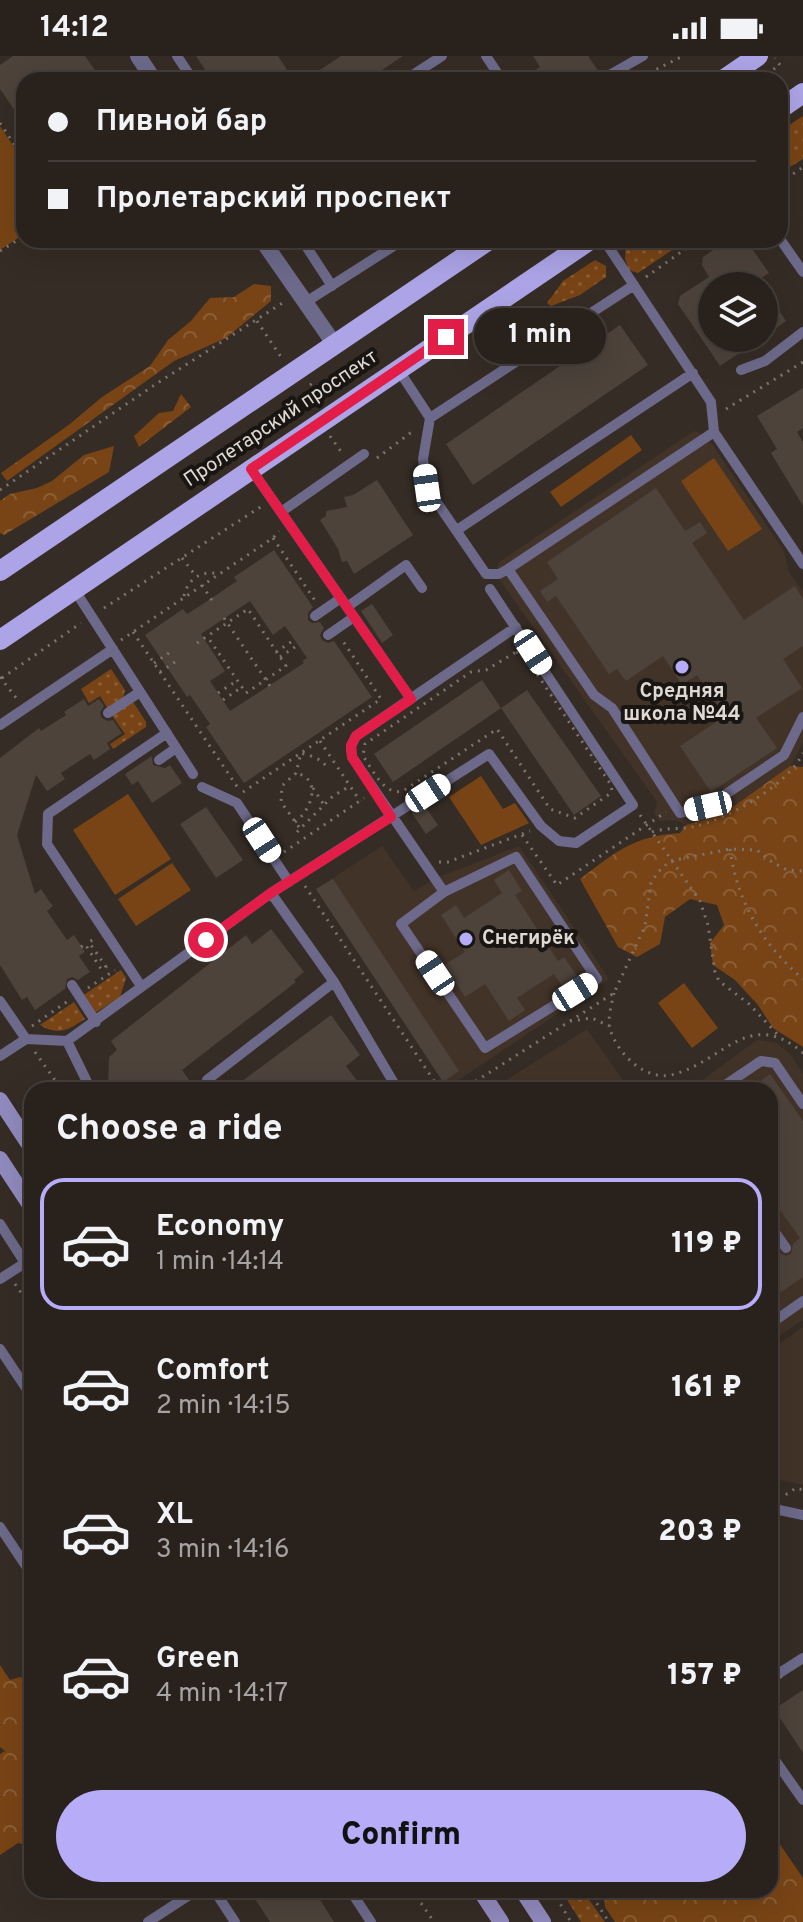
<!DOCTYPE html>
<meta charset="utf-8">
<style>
body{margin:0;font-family:Overpass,sans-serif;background:#302925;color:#f1f3f6;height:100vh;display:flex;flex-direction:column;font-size:30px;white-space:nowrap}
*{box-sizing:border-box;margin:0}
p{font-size:26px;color:#a5a3a3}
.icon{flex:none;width:44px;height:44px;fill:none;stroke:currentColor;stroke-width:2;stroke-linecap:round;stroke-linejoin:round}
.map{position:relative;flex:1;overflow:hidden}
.panel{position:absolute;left:24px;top:1026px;width:754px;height:816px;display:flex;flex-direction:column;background:#28211c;border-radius:24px;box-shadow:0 8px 32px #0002,0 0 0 2px #443e3b}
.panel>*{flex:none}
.hud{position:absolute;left:16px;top:16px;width:772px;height:176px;border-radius:24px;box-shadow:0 8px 32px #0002,0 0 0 2px #443e3b;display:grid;align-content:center;height:176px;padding:0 32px;background:#28211c}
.buttons{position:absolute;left:698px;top:216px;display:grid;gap:16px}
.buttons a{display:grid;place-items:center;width:80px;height:80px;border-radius:50%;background:#28211c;box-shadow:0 8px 32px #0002,0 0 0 2px #443e3b;font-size:40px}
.end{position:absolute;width:36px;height:36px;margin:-18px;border:10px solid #e11d48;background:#fff;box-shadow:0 0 0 4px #fff}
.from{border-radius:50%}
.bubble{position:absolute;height:56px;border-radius:28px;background:#28211c;box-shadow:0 8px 32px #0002,0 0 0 2px #443e3b;font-size:26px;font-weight:800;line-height:56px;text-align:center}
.car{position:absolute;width:24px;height:48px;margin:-24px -12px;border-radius:10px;box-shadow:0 0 6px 2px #0007;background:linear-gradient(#fff 24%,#345 0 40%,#fff 0 76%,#345 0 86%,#fff 0)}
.hud b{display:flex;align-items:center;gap:28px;height:76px;font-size:30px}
.hud b+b{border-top:2px solid #443e3b}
.hud i{width:20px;height:20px;background:#f1f3f6}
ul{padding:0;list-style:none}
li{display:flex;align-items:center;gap:24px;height:132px;margin:0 16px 12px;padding:0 16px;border:4px solid transparent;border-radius:24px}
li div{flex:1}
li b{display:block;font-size:30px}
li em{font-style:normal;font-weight:800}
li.on{border-color:#b6acf8}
li>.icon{width:72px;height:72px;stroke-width:1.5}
h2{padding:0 32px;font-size:36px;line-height:96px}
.action{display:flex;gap:16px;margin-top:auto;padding:16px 32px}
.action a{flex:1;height:92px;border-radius:48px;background:#b6acf8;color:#111;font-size:32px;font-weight:800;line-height:92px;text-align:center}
.status{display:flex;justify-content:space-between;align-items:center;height:56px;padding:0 40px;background:#28211c;direction:ltr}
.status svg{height:22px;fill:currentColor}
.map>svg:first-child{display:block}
.built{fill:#423328}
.grass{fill:url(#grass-dots)}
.forest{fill:url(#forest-crowns)}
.park{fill:#784415}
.building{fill:#4d433b;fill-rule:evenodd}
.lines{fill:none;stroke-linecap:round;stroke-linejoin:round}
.path{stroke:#7c746e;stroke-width:3;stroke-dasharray:2 6;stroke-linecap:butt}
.service{stroke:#6d698a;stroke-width:10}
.minor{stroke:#6d698a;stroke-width:16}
.secondary{stroke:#918abe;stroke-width:16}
.primary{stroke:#aca4e6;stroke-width:20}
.route{stroke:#e11d48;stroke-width:10}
.poi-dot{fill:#b6acf8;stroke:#191512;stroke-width:3}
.labels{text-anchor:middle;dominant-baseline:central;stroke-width:8;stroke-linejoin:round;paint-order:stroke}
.street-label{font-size:20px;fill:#dfd9d4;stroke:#191512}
.poi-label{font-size:20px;font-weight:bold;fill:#dfd9d4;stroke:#191512}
</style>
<div class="status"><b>14:12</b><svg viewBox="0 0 49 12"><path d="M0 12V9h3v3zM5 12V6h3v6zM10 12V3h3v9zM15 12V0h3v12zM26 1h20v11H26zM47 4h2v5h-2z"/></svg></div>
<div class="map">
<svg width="803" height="1866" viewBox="0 0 803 1866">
<defs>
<pattern id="grass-dots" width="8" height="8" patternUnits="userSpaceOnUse" patternTransform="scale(2)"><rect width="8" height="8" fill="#784415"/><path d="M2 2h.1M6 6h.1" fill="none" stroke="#8b5e36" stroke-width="1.8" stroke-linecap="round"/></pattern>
<pattern id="forest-crowns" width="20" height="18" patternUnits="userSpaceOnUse" patternTransform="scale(2)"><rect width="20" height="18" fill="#784415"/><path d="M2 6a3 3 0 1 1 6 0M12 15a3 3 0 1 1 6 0" fill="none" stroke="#8b5e36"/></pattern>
</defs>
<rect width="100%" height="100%" fill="#352c25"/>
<path class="built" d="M694,375L706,379L784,495L789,516L803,535V686L791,710L723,758L686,769L675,764L659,765L654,757L657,746L501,526L497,512L499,506Z
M382,790L414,835L436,822L519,790L609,923L447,1032L316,833Z
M587,973L630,1034H490Z
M757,984L777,987L791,999L803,1018V1264L770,1286V1034H688Z
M803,1271V1429L770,1422V1294Z"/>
<path class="grass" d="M803,60V103L780,117V75Z
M626,184H687L638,217L629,214L625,203Z
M595,204L606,210V221L580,239L551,250L547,247L563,225Z
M111,613L125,634L123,642L108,653L100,640L89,647L81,633Z
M132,644L146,666V671L113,693L110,688L125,678L111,658Z
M121,914L126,922L120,941L95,957L82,940Z
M74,946L85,963C68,974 59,980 40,969Z
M561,1834H582L605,1866H581Z"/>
<path class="forest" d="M254,228L271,230V245L226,282L174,305L7,425L1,417L70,368L102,341L150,310L168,284L191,265L210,242L234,241Z
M181,338L191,351L139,391L134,380L159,357L173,355Z
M114,390L109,416L4,479L0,477V445L10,438L37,432L52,425L84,399Z
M790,710L803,711V991L773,972L758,949L735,924L713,909L710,887L724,869L717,849L690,843L665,861L660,888L637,901L618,891L580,823C616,796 633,780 680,777L686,769L723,758Z
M0,1609L10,1624L20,1621L32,1628V1790L18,1787L0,1799V1698L5,1695L0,1691Z
M770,1774L803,1822V1866H615L605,1851L604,1834H770Z"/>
<path class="park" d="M0,70L24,106V178L0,194Z
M631,379L642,394L561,451L550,436Z
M714,402L762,473L728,495L681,425Z
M481,720L503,753L515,747L529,767L481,789L449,741Z
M128,738L171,803L115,839L73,774Z
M172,807L191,834L136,870L118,843Z
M684,927L718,972L692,992L658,947Z"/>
<path class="building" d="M13,0H85L102,24H24V68L0,33V9Z
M196,0H278L294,24H212Z
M341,0H403L367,24H305Z
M533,0H588L599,16L588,24H520L540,11Z
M728,184H746L769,217L758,224L762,230H712V282H762L720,310L678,248L680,240L709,221L702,209L703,201Z
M764,232L786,265L764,281Z
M620,269L648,309L473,429L446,388Z
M803,332V372L797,376L803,386V450L771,397L777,393L757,360Z
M377,424L413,479L354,518L347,505L342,506L338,493L320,464L326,460V455L347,451L344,441L353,439Z
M656,432L685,475L700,466L707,477L692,487L744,564L795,530L803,543V590L783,603L802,632L756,662L777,692L711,736L680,690L725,660L697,619L682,629L663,600L626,625L617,613L609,618L556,540L547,546L540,535L558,523L547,506Z
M274,494L313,551L308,557V564L312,567L320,566L324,572L320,579L322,584L328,587L334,585L372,641L244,727L206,671L210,668L190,639L187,641L145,579L183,553L187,558L203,548L237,525L234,521ZM250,545L273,579L285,570L307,602L302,605L304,607L230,655L210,625L225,615L201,578Z
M372,548L393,579L382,587L361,555Z
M482,624L501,652L393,726L374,698Z
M527,634L601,740L574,759L501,652Z
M84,643L88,650L99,643L104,650L100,657L102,662L108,665L113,664L122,677L107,687L110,693L94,704L90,698L61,717L65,723L47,735L36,719L17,779L35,838L41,833L49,845L53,850L47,855L67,884L74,879L85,896L79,900L90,916L78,924L72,921L67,923L65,933L35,954L27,941L22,944L0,909V702L39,672L41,675L66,659L64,656Z
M152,700L153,709L165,712L170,709L182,727L152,747L138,725L132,729L125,718Z
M424,749L438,769L426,778L412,757Z
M206,751L243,804L216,822L180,768Z
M509,814L522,835L515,839L558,905L564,901L577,920L562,930L554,918L517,942L525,954L509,965L485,928L465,941L444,909L465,896L441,859L456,849L464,862L502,837L494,824Z
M333,823L459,1015L443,1026L316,833Z
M271,873L304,916L294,924L296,926L182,1014L192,1028L185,1034H108L109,1001L117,994L111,985L246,879L252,888Z
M331,959L360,999L346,1010L364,1034H230Z
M770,1018L803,1065V1221L770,1244V1204L780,1197L786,1200L791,1198L793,1188L800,1182L770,1140V1034H748Z
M803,1634V1697L774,1653Z
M249,1834H314L334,1866H270Z"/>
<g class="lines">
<path class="path" d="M635,24L683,0
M770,24L766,18L780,9L775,2
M0,67L24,103
M780,127L803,111
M0,195L24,180
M646,221L698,184
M257,265L281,301
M500,298L502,283L544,253L554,267
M310,329L313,327L320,338L311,344L315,349
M726,353L803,306
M330,380L342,397
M377,402L413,375
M0,434L156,328L284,246
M273,482L316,546
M182,502L196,520
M202,529L213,546
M184,540C188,522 202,514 219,518
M104,552L262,450
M224,562L270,630
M133,576L238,732
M121,584L273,482L279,475
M197,587L248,553L286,610L246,637L207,580
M276,596L294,584
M516,596L525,600L611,729L612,735L608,739L575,762L550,753L497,673L403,735C384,740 373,714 363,700L365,688L471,616L486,614Z
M280,601L298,589
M154,607L169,597
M160,616L175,606
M0,621L17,643
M2,622L81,567
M218,637L238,624
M223,644L242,631
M320,685L360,745
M313,732L324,749
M243,736L381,643L343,585
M640,759L700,845L708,869L715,916L719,925L749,948L781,982
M295,766C311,755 323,723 296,717
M299,771L281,746L282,730L296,717L301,697C311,700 323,703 327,712
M297,776L333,740L350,730
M652,776C666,771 681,774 696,770C729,762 788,729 803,697
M522,779L557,829L666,756
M730,793C737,846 763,889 803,923
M284,796L364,742
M439,806H448L530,775
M305,830L440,1034
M81,891L85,888L101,913L106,911L89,886L94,883
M88,932L115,914
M614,937C612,947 607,963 610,973C618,999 647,1027 675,1018C724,1004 750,951 803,997
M570,965L592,962L609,970
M32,970L68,945
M35,996L62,1034
M462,1034L614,937L645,870L651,827L658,816L670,805L730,793L757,794L772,806L787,814L803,815
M15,1228L32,1253
M770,1434L787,1438L796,1432L803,1434
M412,1834L434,1866
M556,1834L555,1839L571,1866
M588,1834L609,1866"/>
<path class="service" d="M177,0L193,24
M486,0L502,24
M606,21L643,0
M405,24L442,0
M780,183L803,216
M302,184L332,230
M604,184L711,346L714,376L803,508
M306,246L403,184
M398,313L430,362L423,403L427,432L486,518H499L508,513
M741,314L765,305L803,276
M430,362L634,229
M714,376L508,513L594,639L612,652L680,757L708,750L784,699L803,661
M251,413L411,643
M281,456L364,398
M457,474L693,317
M74,533L193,718
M347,551L406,509L422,532
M315,560L341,542
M328,579L354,561
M108,657L140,636
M0,669L113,593
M159,704L176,692
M202,731L237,747L289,826
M516,801L597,923L485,992L401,868L444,836Z
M444,836L352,701L351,690L356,680L516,571
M271,837L334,926L398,1034
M72,929L96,966
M141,930L47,788L48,758L167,677
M0,945L26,983L0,1000
M26,983L67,985L271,837L489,698L541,770L559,785L576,787L633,749L490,533
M67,985L91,1034
M214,1034L207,1024L334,926
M718,1034L761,1005L775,1007L803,1048
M0,1168L32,1218
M770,1169L786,1192
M0,1223L25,1207
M770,1268L803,1245
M0,1293L32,1341
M770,1452L803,1459
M0,1471L32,1519
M770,1604L779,1618
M770,1623L803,1602
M770,1697L803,1744
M214,1834L235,1866
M350,1834L371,1866
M148,1866L197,1834"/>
<path class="minor" d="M138,0L154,24
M262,184L335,289"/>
<path class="secondary" d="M0,1044L32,1093
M0,1103L32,1152
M480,1834L501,1866
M522,1834L543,1866"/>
<path class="primary" d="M723,24L758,0
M780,53L803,37
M0,515L489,184
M0,584L590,184"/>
</g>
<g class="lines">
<path class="route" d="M206,884L271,837L391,761L352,701L351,690L356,680L411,643L251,413L446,281"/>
</g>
<g class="poi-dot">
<circle cx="682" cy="611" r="8"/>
<circle cx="466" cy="883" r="8"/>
</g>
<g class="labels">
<g class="street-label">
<text transform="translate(281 363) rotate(-34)">Пролетарский проспект</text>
</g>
<g class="poi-label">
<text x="682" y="636">Средняя<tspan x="682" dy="23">школа №44</tspan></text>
<text x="482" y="883" text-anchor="start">Снегирёк</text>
</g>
</g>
</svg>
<div class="buttons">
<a><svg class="icon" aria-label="layers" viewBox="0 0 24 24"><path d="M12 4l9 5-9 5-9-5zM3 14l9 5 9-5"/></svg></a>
</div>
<i class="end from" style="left:206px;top:884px"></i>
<i class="end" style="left:446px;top:281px"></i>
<div class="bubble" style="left:474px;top:252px;width:132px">1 min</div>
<i class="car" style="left:427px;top:432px;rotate:352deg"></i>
<i class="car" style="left:533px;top:596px;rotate:147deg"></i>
<i class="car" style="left:428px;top:737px;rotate:57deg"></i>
<i class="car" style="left:708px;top:750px;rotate:257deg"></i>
<i class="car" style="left:262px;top:784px;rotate:147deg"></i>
<i class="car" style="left:435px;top:917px;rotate:326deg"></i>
<i class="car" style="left:575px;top:936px;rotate:58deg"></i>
<div class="hud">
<b><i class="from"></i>Пивной бар</b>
<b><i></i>Пролетарский проспект</b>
</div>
<section class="panel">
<h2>Choose a ride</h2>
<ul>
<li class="on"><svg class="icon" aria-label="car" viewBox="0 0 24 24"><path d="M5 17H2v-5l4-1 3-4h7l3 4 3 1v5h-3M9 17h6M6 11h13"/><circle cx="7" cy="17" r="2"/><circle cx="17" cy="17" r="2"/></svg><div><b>Economy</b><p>1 min · 14:14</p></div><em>119 ₽</em></li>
<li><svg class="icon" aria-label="car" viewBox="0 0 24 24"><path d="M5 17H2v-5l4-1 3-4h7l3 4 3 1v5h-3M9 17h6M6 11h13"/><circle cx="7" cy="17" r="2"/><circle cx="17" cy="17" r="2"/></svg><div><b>Comfort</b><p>2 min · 14:15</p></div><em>161 ₽</em></li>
<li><svg class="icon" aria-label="car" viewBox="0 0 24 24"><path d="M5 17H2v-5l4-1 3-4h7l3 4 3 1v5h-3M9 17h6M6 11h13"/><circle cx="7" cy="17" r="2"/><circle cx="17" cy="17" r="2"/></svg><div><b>XL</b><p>3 min · 14:16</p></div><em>203 ₽</em></li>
<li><svg class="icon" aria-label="car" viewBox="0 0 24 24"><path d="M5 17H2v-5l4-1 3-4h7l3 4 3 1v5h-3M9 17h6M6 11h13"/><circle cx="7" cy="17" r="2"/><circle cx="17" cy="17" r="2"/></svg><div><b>Green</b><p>4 min · 14:17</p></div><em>157 ₽</em></li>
</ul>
<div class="action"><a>Confirm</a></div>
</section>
</div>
